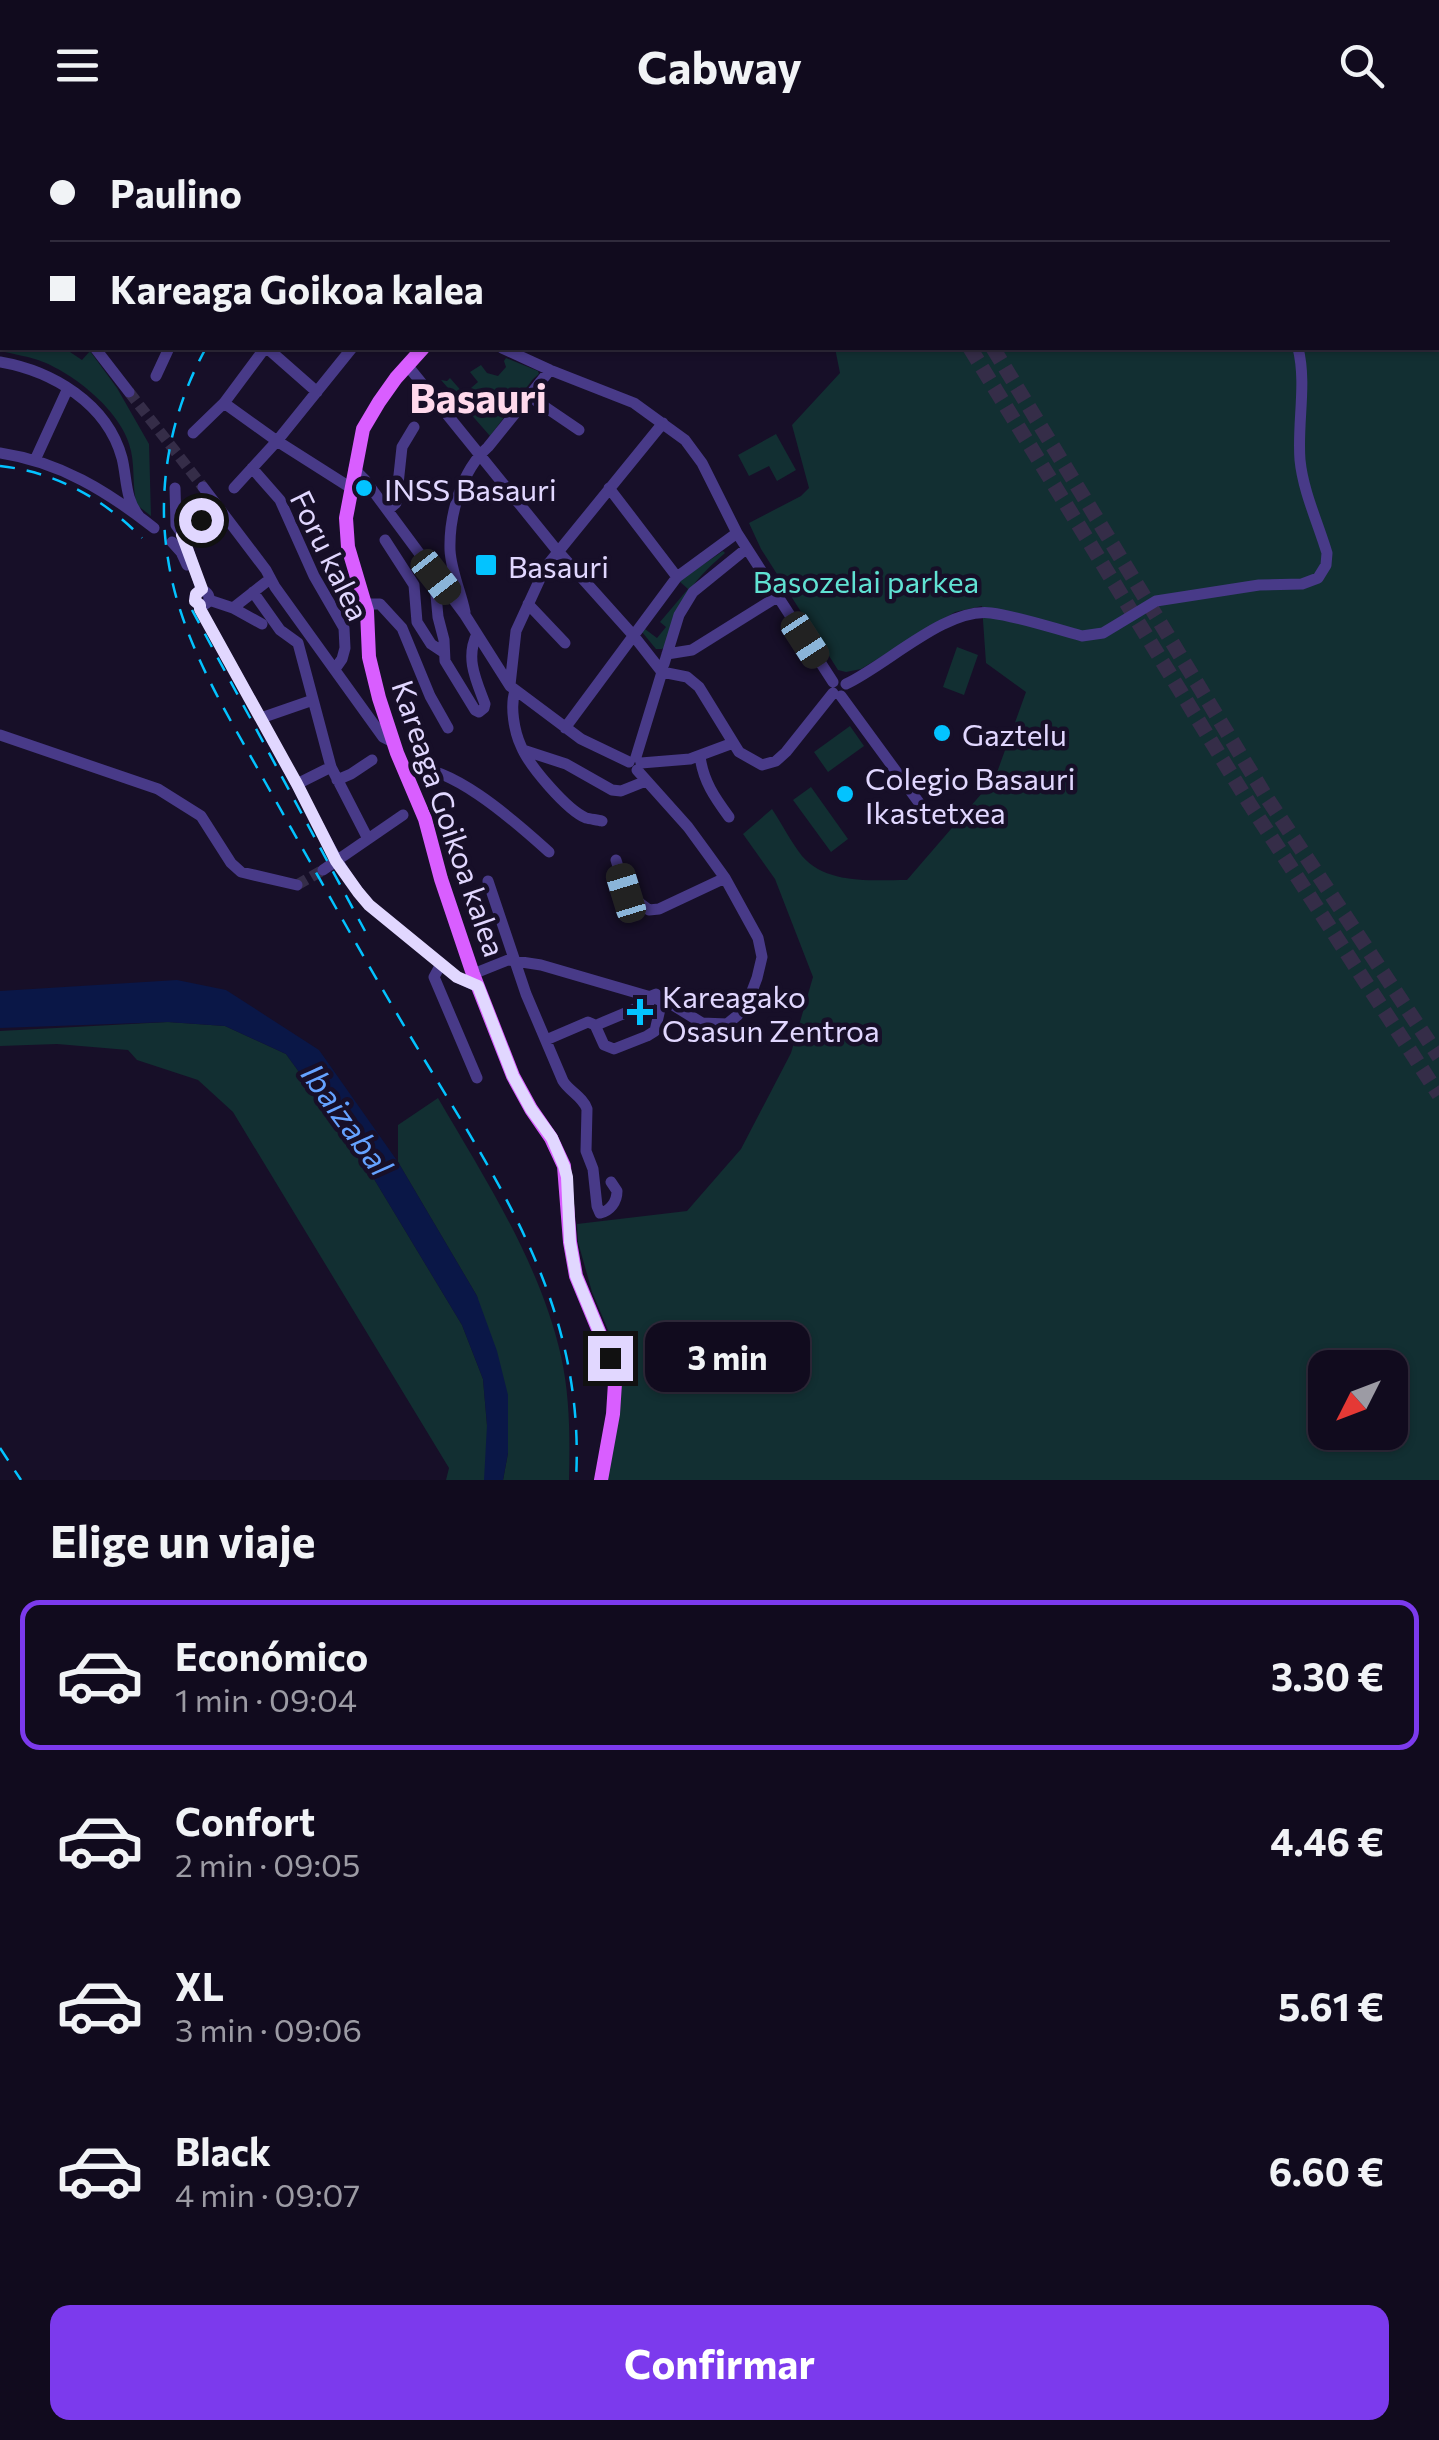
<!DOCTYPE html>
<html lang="es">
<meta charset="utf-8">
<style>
body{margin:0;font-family:Commissioner,sans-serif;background:#1a1427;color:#f1f3f6;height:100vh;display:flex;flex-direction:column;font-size:38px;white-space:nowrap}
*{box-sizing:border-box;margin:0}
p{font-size:32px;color:#9c9ba4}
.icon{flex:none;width:55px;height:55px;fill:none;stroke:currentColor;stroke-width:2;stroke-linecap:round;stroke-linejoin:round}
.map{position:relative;height:1350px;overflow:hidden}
.panel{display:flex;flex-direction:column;background:#110b1e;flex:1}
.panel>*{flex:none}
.guide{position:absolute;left:0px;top:0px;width:1440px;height:220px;box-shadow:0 2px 8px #0004,0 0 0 2px #302b3c;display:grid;align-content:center;height:220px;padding:0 50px;background:#110b1e}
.needle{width:65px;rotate:228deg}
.controls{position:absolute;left:1308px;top:1220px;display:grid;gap:20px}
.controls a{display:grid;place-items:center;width:100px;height:100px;border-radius:20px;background:#110b1e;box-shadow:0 2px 8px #0004,0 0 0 2px #302b3c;font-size:50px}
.end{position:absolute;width:45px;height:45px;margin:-22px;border:12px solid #e1d7ff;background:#111;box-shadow:0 0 0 5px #111}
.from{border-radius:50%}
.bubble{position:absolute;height:70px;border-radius:20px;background:#110b1e;box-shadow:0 2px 8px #0004,0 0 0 2px #302b3c;font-size:32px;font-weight:700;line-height:70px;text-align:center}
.car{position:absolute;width:30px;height:60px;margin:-30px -15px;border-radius:12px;box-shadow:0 0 8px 2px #0007;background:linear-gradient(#222 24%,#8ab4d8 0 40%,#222 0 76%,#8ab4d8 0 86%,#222 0)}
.guide b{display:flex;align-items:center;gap:35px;height:95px;font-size:38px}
.guide b+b{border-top:2px solid #302b3c}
.guide i{width:25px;height:25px;background:#f1f3f6}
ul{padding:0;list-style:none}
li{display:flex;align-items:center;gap:30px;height:150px;margin:0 20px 15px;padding:0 30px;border:5px solid transparent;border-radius:20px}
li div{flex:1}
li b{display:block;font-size:38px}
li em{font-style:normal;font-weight:700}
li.active{border-color:#7c3aed}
li>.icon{width:90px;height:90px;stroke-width:1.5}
h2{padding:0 50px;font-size:45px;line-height:120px}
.action{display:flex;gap:20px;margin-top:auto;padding:20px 50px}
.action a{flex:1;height:115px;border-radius:20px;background:#7c3aed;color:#fff;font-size:40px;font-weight:700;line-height:115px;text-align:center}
header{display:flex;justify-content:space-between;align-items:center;height:130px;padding:0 50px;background:#110b1e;font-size:45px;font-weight:700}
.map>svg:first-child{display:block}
.green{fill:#122f32;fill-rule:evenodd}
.water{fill:#0a1747}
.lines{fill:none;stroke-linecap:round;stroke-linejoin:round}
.minor-tunnel{stroke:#352d48;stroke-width:11;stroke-dasharray:11 5.5;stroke-linecap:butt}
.highway-tunnel{stroke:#352d48;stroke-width:15;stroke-dasharray:15 8;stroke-linecap:butt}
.minor{stroke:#483a88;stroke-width:11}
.major{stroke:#d95eff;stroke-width:14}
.rail{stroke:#03c3ff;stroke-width:2.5;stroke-dasharray:15 12;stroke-linecap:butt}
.route{stroke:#e1d7ff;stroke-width:12}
.poi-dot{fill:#03c3ff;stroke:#170f28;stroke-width:4}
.labels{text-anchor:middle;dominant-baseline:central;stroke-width:9;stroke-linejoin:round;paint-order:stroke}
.poi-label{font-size:30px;fill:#e1d7ff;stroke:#170f28;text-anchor:start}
.street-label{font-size:30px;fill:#e1d7ff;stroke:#170f28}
.park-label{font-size:30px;fill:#60e2d3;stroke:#170f28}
.water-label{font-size:32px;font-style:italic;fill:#65a2ff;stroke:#170f28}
.district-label{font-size:40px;font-weight:bold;fill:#ffd9ec;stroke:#170f28}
</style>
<header><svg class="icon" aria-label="menu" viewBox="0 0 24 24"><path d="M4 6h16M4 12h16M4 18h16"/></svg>Cabway<svg class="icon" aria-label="search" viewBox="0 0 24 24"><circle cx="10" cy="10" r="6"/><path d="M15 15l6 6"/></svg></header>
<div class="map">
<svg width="1439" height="1350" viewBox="0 0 1439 1350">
<rect width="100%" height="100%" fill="#170f28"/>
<path class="green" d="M725,0H1439V1350H607L623,1247L619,1226L592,1162L578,1112L577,1094L687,1081L741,1019L791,923L813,847L775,749L743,704L772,679C782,694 791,712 802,726C827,755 873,750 907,750L995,648L1026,562L986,533L982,476L955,482L861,539L846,542L838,540L761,419L749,393L801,366L809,358L792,295L840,243L835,218H1438V2H725ZM1325,1238H1390V1302H1325Z
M0,195H2V218H64L82,230L90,221L117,258L149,314L151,386L137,375C132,358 135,339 131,321C124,283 73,242 38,230C26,226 13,224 0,221Z
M506,228L538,241L539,244L533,249L490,306L441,250L447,251L450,248L464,264L478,252L470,242L481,235L487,243L498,246L506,237L504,231Z
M776,304L796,340L777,351L769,336L749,346L738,325Z
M723,421L725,423C686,457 682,469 665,517L662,519H656L642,502L645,499L657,508L666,497L660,492L688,459L679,451Z
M957,517L978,525L964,565L943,557Z
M850,596L864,616L828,642L814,622Z
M811,657L848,709L831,722L793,670Z
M168,892L225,896L286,924L362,1029L462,1195L483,1249L487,1295V1350H446L449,1338L233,982L198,950L137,930L128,920L57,914L0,916V901Z
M438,968C485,1049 540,1133 561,1226C570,1267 570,1308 569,1350H503L508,1323L477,1166L398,1032V995Z"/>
<path class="water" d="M177,850L226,860L319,920L398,1032L477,1166L497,1221L508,1265V1323L503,1350H484L487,1295L483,1249L462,1195L362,1029L286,924L225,896L168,892L0,898V861Z"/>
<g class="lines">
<path class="minor-tunnel" d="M129,262L203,357
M297,755L323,740"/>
<path class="highway-tunnel" d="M837,0L838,2
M861,0L863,2
M970,218L1249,673L1439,965
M993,218L1265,665L1439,927"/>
<path class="minor" d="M51,0L53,2
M208,0L212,2
M114,2L118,0
M0,9L2,13
M0,88L2,92
M0,148H2
M95,218L129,262
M267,218L317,262
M502,218L550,240L634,273L685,310L702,333L737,403L833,552
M0,232C52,241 107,273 122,328C127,348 125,370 139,386
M407,235L555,418L633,505L662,542
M156,246L169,218
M529,266L579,300
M224,273L277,311L351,358
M193,303L224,273L265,218
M0,323C60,332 107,361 154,398
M35,330L68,258
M252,338L280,370L314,446L344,498L345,518L342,529L335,539
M354,339L365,350L465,485L510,556L581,609L629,632
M203,357L266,440L275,457L383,607L393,612
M175,358L176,395L183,405
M234,358L277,311L352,218
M609,358L677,447
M388,380L396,373L402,317L414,297
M201,391L183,405L202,461
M385,410L414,455L417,492L431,514L443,522
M172,412L181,422L187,435
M436,447L435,454L438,487L444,510L445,531L475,580L479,582L484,578L485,574C476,550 465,528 477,504
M195 468a7 7 0 1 1 14 0a7 7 0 1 1-14 0Z
M253,462L280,500L298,513L331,637L368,709
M209,470L233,478L262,494
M365,474H380L402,498L430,566L448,598
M528,474L565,513
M200,475V479C232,536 263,592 294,649C318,693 336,737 369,775L457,847L478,857
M233,478L270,449
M465,482C461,462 451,441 450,420C449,386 461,341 488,317L550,240
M667,524L692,520L777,467
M659,538L664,534L679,485L693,462L746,419
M662,542L687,547L699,557L739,622L762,635L776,631L786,622L833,563
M846,554C887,535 946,477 991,483C1021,487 1052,498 1082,506L1103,503L1156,471L1259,455L1302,454L1318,448L1326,435L1327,423C1318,393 1303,361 1300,330C1297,293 1307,254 1298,218
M510,555L516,501L545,438L663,293
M515,561C510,576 514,601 521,616C529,636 567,680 586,688C590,689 598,690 602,691
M841,566L931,689
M261,588L313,570
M565,598L677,447L737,403
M0,605L158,659L201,686L231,733L241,742L297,755
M523,620L566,634L612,660L621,661L646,651
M700,626C703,651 715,668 729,687
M636,627L662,542
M641,633L690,629L733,613
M404,639C446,628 520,696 549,722
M337,650L351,644L372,630
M297,654L331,637
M616,730L626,763L649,780L659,779L725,748
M323,740L403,685
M488,751L526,864L563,951C569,961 583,967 587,979L586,1021L593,1039L597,1076L600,1083C610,1081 617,1072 617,1061L611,1052
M441,834L434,847L477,948
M473,844L508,830L541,835L668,872L702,893L727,894L738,885L749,869L757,848L762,827L758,808L725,748L707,723L688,697L637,640
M599,894L649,873L651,866L656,864
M546,910L588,892L595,895L604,915L614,919L647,906L655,901L662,870"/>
<path class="major" d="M699,2L700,0
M423,218L396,248L379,272L363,299L346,388L348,417L367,481L369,527L379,568L397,623L425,689L441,749L473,844L513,946L531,979L551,1008L564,1036L570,1112L576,1146L610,1228L615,1253L613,1284L601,1350"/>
<path class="rail" d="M569,2L574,0
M206,218C171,281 156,357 168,429C180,509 225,580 264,650C311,733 357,817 406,899C493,1046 586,1170 576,1350
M0,336C55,342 103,368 142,408
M192,480L365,801
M0,1318L21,1350"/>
</g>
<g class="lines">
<path class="route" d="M201,390L182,405L202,459L196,464L195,471L200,475V479L297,654L336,731L358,762L369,775L457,847L478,856L513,946L531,979L552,1008L564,1036L567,1047L570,1112L576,1146L610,1228"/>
</g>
<g class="poi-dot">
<circle cx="364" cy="358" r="10"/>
<rect x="474" y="423" width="24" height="24" rx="5"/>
<circle cx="942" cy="603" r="10"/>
<circle cx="845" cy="664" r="10"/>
<path d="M635 867h10v10h10v10h-10v10h-10v-10h-10v-10h10z"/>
</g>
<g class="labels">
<g class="poi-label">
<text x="384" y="358">INSS Basauri</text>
<text x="508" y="435">Basauri</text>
<text x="962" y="603">Gaztelu</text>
<text x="865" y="647">Colegio Basauri<tspan x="865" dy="34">Ikastetxea</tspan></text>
<text x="662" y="865">Kareagako<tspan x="662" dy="34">Osasun Zentroa</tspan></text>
</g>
<g class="street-label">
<text transform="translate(331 425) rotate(64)">Foru kalea</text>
<text transform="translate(450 688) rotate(71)">Kareaga Goikoa kalea</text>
</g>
<g class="park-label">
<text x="866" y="450">Basozelai parkea</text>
</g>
<g class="water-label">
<text transform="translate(348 989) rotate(54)">Ibaizabal</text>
</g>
<g class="district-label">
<text x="478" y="266">Basauri</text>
</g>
</g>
</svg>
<div class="controls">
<a><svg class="needle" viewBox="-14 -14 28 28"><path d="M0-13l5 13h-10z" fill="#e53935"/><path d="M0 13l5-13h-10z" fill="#9c9ba4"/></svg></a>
</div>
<i class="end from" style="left:201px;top:390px"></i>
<i class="end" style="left:610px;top:1228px"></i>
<div class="bubble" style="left:645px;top:1192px;width:165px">3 min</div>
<i class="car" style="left:436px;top:447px;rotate:142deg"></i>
<i class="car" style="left:805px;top:510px;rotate:147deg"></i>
<i class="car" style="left:626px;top:763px;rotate:343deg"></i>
<div class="guide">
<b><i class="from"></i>Paulino</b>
<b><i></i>Kareaga Goikoa kalea</b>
</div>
</div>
<section class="panel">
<h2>Elige un viaje</h2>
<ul>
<li class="active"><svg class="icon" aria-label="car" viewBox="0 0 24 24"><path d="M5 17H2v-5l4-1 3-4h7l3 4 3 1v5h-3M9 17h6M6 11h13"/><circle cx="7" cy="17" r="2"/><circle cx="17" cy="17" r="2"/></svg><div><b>Económico</b><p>1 min · 09:04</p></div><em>3.30 €</em></li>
<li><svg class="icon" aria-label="car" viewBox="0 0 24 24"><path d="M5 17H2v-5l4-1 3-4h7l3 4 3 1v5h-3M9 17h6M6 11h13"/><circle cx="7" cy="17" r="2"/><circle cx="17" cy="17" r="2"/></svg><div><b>Confort</b><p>2 min · 09:05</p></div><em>4.46 €</em></li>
<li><svg class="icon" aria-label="car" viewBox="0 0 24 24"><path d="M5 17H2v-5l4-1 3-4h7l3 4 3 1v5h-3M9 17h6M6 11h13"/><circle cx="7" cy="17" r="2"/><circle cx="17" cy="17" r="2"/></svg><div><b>XL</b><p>3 min · 09:06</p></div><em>5.61 €</em></li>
<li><svg class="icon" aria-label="car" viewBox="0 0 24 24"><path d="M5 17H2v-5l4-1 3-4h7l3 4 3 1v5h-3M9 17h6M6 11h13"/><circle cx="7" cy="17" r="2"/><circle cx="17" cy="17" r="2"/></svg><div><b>Black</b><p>4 min · 09:07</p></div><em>6.60 €</em></li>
</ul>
<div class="action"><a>Confirmar</a></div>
</section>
